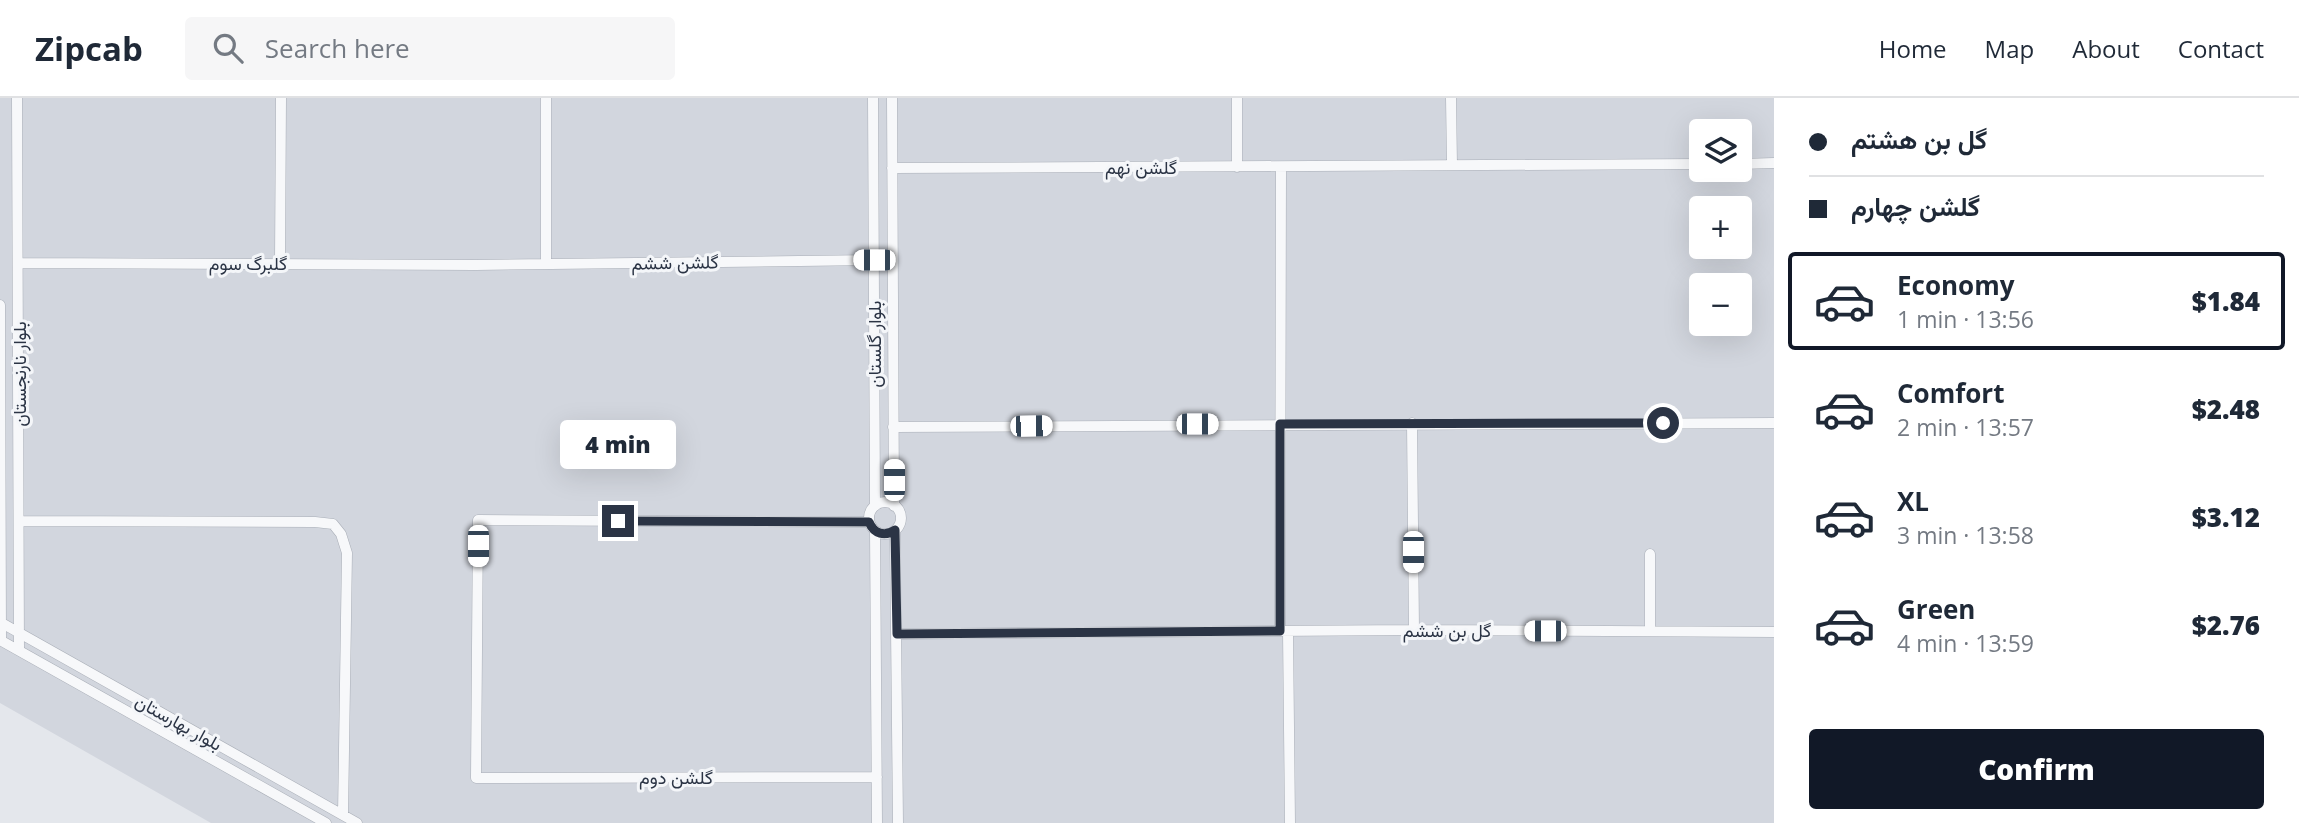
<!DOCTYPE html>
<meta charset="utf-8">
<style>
body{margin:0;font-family:"Open Sans",Vazirmatn,sans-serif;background:#f6f6f7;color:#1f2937;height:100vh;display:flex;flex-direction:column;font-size:26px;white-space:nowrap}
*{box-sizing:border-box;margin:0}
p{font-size:23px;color:#747a83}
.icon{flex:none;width:38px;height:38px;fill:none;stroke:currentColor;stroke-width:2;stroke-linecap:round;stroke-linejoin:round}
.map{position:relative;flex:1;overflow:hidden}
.sheet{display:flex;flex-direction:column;background:#fff;width:525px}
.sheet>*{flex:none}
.guide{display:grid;align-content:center;height:154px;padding:0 35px;background:#fff}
.controls{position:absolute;left:1689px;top:21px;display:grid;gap:14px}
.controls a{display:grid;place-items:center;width:63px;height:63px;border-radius:7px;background:#fff;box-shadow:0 7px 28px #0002;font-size:35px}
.end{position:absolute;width:32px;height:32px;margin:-16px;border:9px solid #2b3445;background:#fff;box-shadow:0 0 0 4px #fff}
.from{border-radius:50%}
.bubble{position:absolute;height:49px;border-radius:7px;background:#fff;box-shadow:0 7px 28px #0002;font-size:23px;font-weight:800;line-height:49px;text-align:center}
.car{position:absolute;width:21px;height:42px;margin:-21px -10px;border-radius:9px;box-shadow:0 0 5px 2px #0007;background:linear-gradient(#fff 24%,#345 0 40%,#fff 0 76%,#345 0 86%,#fff 0)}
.guide b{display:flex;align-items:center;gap:24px;height:66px;font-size:26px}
.guide b+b{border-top:2px solid #e0e1e3}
.guide i{width:18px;height:18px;background:#1f2937}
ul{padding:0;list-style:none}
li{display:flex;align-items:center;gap:21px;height:98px;margin:0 14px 10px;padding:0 21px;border:4px solid transparent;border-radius:7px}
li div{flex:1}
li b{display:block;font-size:26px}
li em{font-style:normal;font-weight:800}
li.on{border-color:#111827}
li>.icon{width:63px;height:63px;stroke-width:1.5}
.primary-button{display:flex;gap:14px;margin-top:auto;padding:14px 35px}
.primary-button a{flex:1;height:80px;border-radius:7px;background:#111827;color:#fff;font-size:28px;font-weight:800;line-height:80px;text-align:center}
header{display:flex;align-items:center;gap:42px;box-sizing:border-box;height:98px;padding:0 35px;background:#fff;border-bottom:2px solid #e0e1e3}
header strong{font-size:33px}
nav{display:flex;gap:38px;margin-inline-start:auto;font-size:24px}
.search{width:490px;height:63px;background:#f6f6f7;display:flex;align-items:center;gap:18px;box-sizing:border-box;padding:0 24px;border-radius:7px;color:#747a83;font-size:26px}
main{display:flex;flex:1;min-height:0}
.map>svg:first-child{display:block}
.built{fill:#d2d6de;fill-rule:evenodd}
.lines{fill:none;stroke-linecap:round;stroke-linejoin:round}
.minor-casing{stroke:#a9aeb7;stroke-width:11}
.minor{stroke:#f7f8fa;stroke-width:10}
.route{stroke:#2b3445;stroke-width:9}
.labels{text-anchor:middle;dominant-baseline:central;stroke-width:6;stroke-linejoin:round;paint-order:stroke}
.street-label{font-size:18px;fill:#2b3445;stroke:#f4f6f9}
</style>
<header>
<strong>Zipcab</strong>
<div class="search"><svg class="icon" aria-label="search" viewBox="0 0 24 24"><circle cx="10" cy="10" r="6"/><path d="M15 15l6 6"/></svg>Search here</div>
<nav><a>Home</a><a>Map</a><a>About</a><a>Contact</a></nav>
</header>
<main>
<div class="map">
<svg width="1774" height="725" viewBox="0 0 1774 725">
<rect width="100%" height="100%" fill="#e4e7ec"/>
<path class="built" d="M0,0H1774V725H211L0,605ZM1701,33H1740V72H1701ZM1701,110H1740V149H1701ZM1701,187H1740V226H1701Z"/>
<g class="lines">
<g class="minor-casing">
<path id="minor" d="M17,0L19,551
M546,0V166
M873,0L875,408
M892,0L894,408
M1237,0V69
M1451,0L1452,67
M1740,66L1774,65
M892,70L1701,66
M19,165L476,167L874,162
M280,165L281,0
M0,207L1,542
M1412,325L1414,532
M893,329L1774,325
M869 420a16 16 0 1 1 32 0a16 16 0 1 1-32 0Z
M20,423L315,424L333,426L341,436L347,455L343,717
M869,424L478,422L476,680L877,679
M895,432L898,725
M875,433L877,725
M1650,456V533
M0,524L357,725
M1280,533L1281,69
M1288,533L1290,725
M897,536L1414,532L1774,534
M0,542L326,725"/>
</g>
<use href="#minor" class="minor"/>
</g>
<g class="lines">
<path class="route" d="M618,423L869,424C874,436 885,439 895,432L897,536L1280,533V326L1663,325"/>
</g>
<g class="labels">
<g class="street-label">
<text x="1141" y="69">گلشن نهم</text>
<text transform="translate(675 164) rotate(-1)">گلشن ششم</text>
<text x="248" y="165">گلبرگ سوم</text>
<text transform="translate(874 246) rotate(-90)">بلوار گلستان</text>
<text transform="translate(19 276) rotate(-90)">بلوار نارنجستان</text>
<text x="1447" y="532">گل بن ششم</text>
<text transform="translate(179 624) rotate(29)">بلوار بهارستان</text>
<text x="676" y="679">گلشن دوم</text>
</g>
</g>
</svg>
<div class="controls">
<a><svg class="icon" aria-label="layers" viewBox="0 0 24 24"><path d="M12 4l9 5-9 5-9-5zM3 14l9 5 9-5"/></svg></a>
<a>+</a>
<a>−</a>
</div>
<i class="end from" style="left:1663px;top:325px"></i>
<i class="end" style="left:618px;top:423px"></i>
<div class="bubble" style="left:560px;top:322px;width:116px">4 min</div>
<i class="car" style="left:874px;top:162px;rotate:270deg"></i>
<i class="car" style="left:1197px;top:326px;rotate:90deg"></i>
<i class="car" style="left:1031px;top:328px;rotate:89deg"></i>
<i class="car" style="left:894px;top:382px;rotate:0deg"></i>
<i class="car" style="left:478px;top:448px;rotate:180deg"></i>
<i class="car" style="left:1413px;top:454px;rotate:180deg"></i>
<i class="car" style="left:1545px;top:533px;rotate:270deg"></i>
</div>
<section class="sheet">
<div class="guide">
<b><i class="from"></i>گل بن هشتم</b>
<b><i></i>گلشن چهارم</b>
</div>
<ul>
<li class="on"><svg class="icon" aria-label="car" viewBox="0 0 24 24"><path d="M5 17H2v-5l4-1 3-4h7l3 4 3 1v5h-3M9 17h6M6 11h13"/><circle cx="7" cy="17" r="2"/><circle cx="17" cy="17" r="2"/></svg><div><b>Economy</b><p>1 min · 13:56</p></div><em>$1.84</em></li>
<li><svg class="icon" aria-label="car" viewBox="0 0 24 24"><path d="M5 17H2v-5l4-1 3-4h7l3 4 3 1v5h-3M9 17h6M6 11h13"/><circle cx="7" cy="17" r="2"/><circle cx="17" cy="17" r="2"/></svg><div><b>Comfort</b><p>2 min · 13:57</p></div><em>$2.48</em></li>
<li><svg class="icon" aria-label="car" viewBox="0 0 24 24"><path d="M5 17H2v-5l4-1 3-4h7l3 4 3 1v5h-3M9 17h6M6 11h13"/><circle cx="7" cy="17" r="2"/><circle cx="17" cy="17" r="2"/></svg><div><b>XL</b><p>3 min · 13:58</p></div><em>$3.12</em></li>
<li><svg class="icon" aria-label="car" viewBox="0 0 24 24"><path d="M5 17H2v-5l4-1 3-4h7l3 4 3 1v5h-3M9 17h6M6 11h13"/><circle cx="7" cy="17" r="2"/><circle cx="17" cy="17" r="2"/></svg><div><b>Green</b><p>4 min · 13:59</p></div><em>$2.76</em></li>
</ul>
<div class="primary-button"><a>Confirm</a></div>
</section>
</main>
